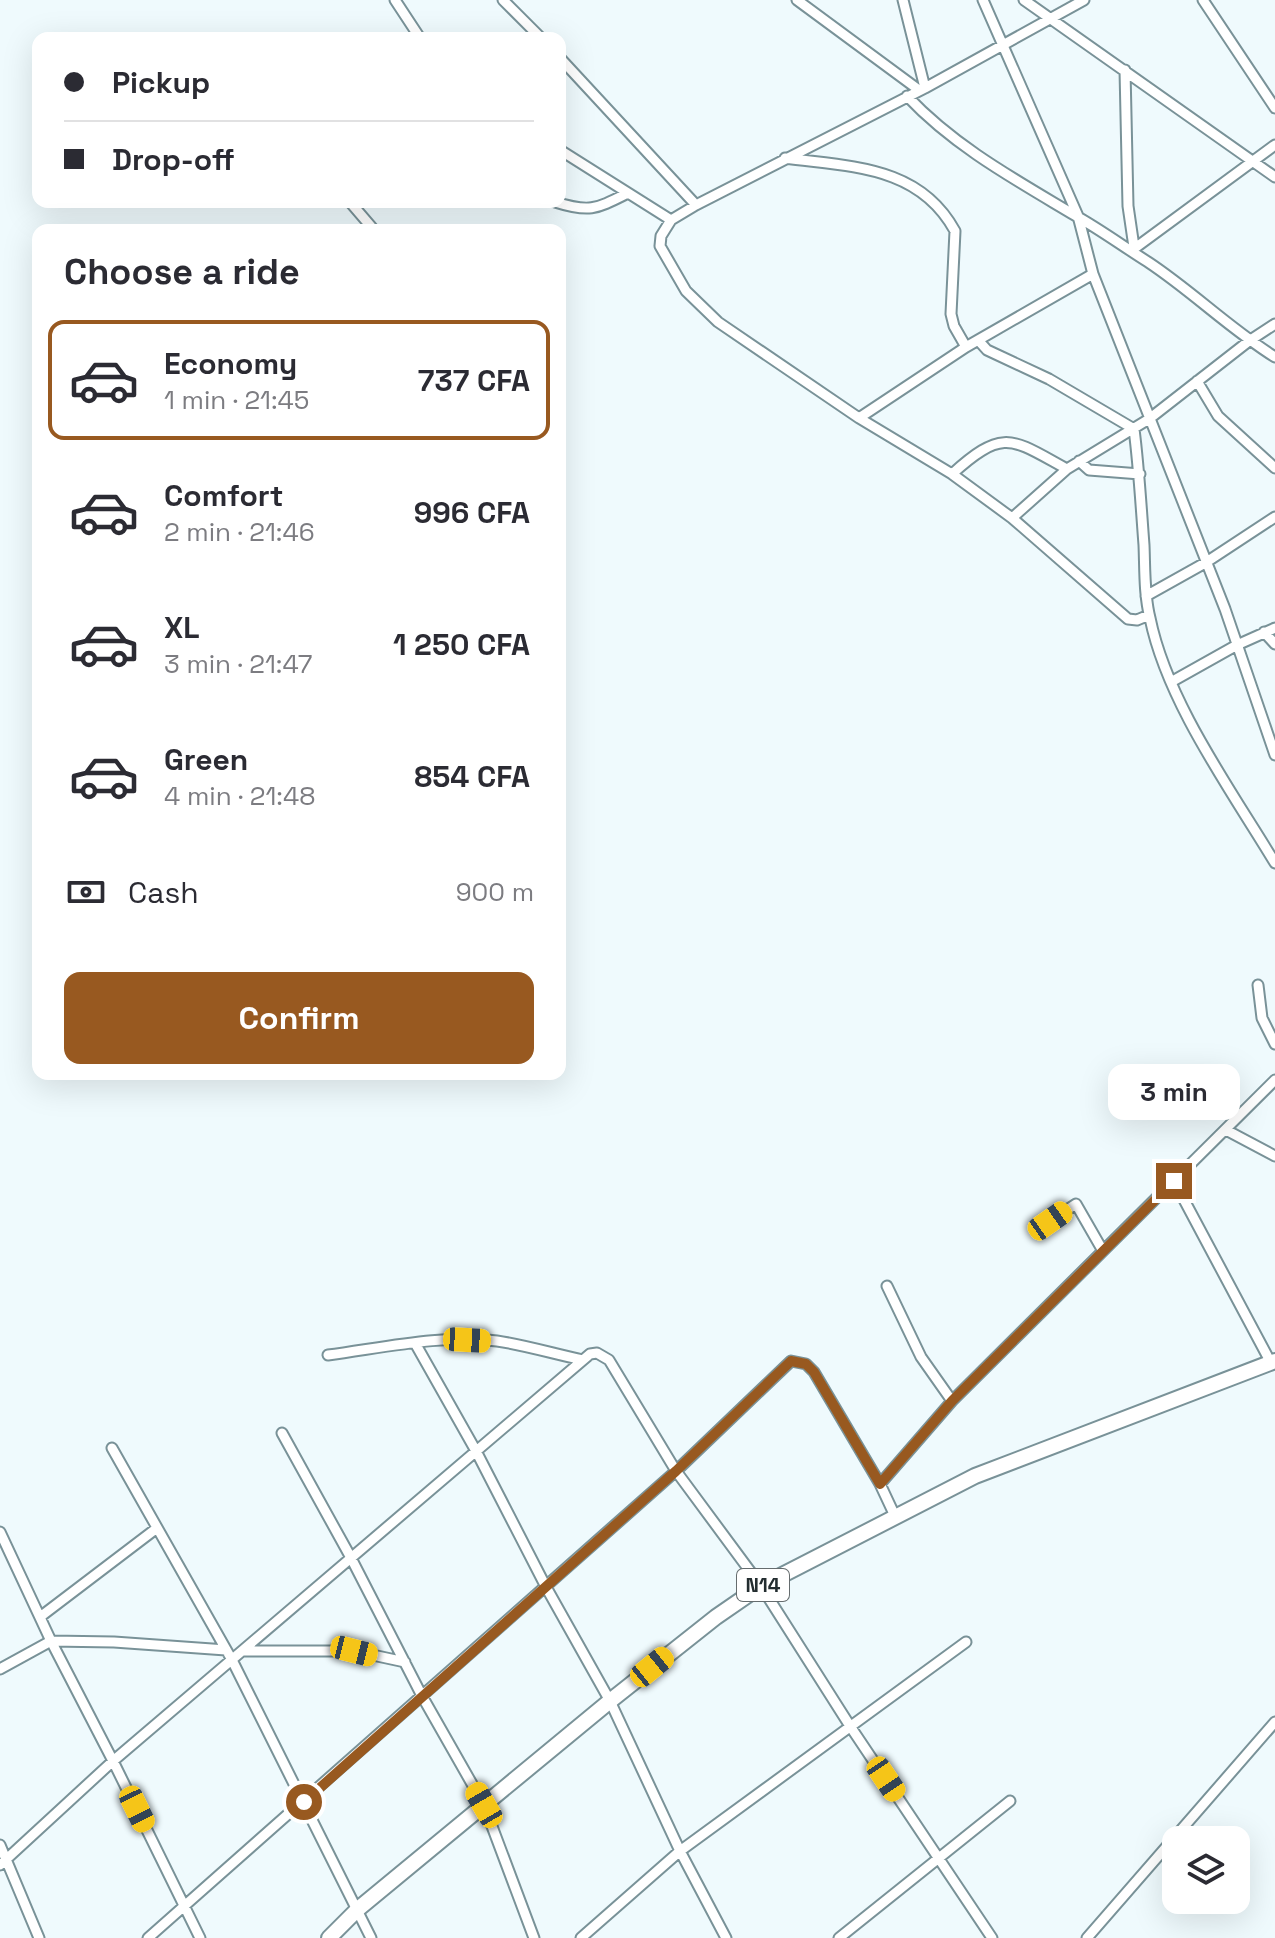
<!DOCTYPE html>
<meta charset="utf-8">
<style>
body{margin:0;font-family:"Space Grotesk",sans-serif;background:#f7f7f7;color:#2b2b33;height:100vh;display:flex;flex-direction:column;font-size:30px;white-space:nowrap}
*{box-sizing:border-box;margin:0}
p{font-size:26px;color:#7c7c81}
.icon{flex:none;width:44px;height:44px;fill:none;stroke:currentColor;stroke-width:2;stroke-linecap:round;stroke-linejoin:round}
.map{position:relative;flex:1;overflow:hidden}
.panel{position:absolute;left:32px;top:224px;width:534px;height:856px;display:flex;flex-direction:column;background:#fff;border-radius:16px;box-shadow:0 8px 32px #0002}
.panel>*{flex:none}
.banner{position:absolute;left:32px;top:32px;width:534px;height:176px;border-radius:16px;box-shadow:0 8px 32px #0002;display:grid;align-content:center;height:176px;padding:0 32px;background:#fff}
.tools{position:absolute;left:1162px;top:1826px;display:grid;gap:16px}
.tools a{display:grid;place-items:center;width:88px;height:88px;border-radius:16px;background:#fff;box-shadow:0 8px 32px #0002;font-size:40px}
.end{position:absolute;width:36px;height:36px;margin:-18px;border:10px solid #985920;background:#fff;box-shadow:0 0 0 4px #fff}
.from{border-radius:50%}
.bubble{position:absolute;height:56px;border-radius:16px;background:#fff;box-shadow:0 8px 32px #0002;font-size:26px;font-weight:700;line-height:56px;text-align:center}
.car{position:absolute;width:24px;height:48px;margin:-24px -12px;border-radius:10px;box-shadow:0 0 6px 2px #0007;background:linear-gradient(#f5c518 24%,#345 0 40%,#f5c518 0 76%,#345 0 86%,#f5c518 0)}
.banner b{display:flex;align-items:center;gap:28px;height:76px;font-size:30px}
.banner b+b{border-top:2px solid #e1e1e2}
.banner i{width:20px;height:20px;background:#2b2b33}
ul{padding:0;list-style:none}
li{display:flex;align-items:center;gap:24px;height:120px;margin:0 16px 12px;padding:0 16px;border:4px solid transparent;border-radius:16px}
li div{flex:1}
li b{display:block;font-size:30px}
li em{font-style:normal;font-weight:700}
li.active{border-color:#985920}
li>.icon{width:72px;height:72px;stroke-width:1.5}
h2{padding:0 32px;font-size:36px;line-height:96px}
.pay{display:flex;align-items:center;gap:20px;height:88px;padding:0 32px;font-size:30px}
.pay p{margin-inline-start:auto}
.cta{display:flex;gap:16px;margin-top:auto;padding:16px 32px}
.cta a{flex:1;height:92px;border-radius:16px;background:#985920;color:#fff;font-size:32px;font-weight:700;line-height:92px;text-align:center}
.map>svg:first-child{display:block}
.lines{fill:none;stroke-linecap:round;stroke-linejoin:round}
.minor-casing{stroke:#799298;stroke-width:13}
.highway-casing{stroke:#799298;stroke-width:18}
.minor{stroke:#fff;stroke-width:9}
.highway{stroke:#fff;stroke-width:14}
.route{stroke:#985920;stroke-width:10}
.labels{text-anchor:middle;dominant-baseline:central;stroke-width:6;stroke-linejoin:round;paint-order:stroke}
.shield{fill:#fff;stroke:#656c6e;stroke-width:2}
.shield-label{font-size:20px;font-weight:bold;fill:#232d30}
</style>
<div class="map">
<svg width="1275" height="1938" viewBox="0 0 1275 1938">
<rect width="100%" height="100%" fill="#effafd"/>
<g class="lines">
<g class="minor-casing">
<path id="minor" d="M395,0L420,38
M503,0L541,38
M797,0L919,90
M903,0L925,88
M983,0L1078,216L1093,274L1225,609L1275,755
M1024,0L1275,177
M1084,0L925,88L696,205L671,220L661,236L660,246L686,291L718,322L859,418L952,474L1012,518L1128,619L1137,620L1149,615
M1203,0L1275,108
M560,58L696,205
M1125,70L1128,206L1134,247
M907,96C955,147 1016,180 1076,216C1101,230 1124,247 1148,262C1192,291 1230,329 1275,357
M560,150L671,220
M785,158C850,167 919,165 955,231L951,314L954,326L966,347
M350,202L374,230
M555,202C590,213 596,209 628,193
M1131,251L1275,145
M978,340L987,350L1049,379L1134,429C1139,468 1141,506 1144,545C1145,569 1144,595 1150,618C1167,702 1231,790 1275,863
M1197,381L1218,416L1275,468
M859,418L966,347L1093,274
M1079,461L1089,470L1140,474
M952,474C1004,427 1012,439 1067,469
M1012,518L1067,469L1149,419L1249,341L1275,324
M1146,596L1205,563L1275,517
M1264,632L1275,644
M1171,682L1237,645L1275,628
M1258,985L1262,1018L1275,1044
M1226,1130L1275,1156
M1174,1181L1271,1363
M1050,1221L1076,1204L1103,1251
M887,1286L921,1357L952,1401
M415,1343L476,1451L546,1587L610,1701L680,1851L726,1938
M328,1355C382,1348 442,1334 497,1341C525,1345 554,1354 583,1360
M282,1433L350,1556L422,1696L484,1805L534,1938
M112,1448L232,1660L371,1938
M880,1484L952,1401L1275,1080
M0,1532L51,1641L113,1761L200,1938
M40,1617L157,1528
M242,1651H354L405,1662
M0,1669L51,1641L114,1642L226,1650
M0,1845L39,1938
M0,1865L113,1761L590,1354L597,1353L609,1360L676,1471L761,1586L850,1726L992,1938
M148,1938L676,1471L791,1361L806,1364L814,1372L880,1484L895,1516
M581,1938L680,1851L966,1642
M839,1938L1010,1801
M1087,1938L1275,1722"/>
</g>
<g class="highway-casing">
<path id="highway" d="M329,1938L358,1909L610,1701L716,1617L761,1586L975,1476L1275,1361"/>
</g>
<use href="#minor" class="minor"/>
<use href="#highway" class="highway"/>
</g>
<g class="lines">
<path class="route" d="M304,1802L676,1471L791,1361L806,1364L814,1372L880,1484L952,1401L1174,1181"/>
</g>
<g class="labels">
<rect class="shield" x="737" y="1569" width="52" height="32" rx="6"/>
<g class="shield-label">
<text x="763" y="1585">N14</text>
</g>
</g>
</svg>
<div class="tools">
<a><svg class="icon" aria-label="layers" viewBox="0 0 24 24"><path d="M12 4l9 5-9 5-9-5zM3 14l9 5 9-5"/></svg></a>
</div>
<i class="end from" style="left:304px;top:1802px"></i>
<i class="end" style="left:1174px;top:1181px"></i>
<div class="bubble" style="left:1108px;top:1064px;width:132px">3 min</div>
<i class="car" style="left:1050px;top:1221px;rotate:55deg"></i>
<i class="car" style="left:467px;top:1340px;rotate:93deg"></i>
<i class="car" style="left:354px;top:1651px;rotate:104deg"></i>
<i class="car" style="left:652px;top:1667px;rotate:51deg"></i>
<i class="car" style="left:886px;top:1779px;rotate:146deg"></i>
<i class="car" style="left:484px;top:1805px;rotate:330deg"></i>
<i class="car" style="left:137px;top:1809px;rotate:154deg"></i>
<div class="banner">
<b><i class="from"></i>Pickup</b>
<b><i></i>Drop-off</b>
</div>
<section class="panel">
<h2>Choose a ride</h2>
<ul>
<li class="active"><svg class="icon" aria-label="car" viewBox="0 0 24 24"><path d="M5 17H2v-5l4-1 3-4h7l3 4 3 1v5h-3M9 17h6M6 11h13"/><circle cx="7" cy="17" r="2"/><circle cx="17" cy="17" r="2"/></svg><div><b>Economy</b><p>1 min · 21:45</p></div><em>737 CFA</em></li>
<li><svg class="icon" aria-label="car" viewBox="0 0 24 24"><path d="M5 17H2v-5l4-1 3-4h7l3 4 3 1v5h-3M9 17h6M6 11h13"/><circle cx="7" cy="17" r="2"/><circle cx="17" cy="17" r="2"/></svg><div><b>Comfort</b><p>2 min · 21:46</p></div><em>996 CFA</em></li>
<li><svg class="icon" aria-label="car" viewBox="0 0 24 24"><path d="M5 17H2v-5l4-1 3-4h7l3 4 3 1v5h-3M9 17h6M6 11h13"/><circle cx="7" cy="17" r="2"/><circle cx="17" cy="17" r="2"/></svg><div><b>XL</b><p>3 min · 21:47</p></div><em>1 250 CFA</em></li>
<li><svg class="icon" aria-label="car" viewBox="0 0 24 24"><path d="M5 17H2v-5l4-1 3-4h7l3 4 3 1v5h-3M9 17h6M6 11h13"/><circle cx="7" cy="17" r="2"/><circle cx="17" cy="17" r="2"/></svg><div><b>Green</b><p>4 min · 21:48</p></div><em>854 CFA</em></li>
</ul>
<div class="pay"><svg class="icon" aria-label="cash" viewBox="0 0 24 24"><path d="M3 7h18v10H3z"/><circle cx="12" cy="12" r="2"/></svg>Cash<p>900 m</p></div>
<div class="cta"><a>Confirm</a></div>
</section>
</div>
